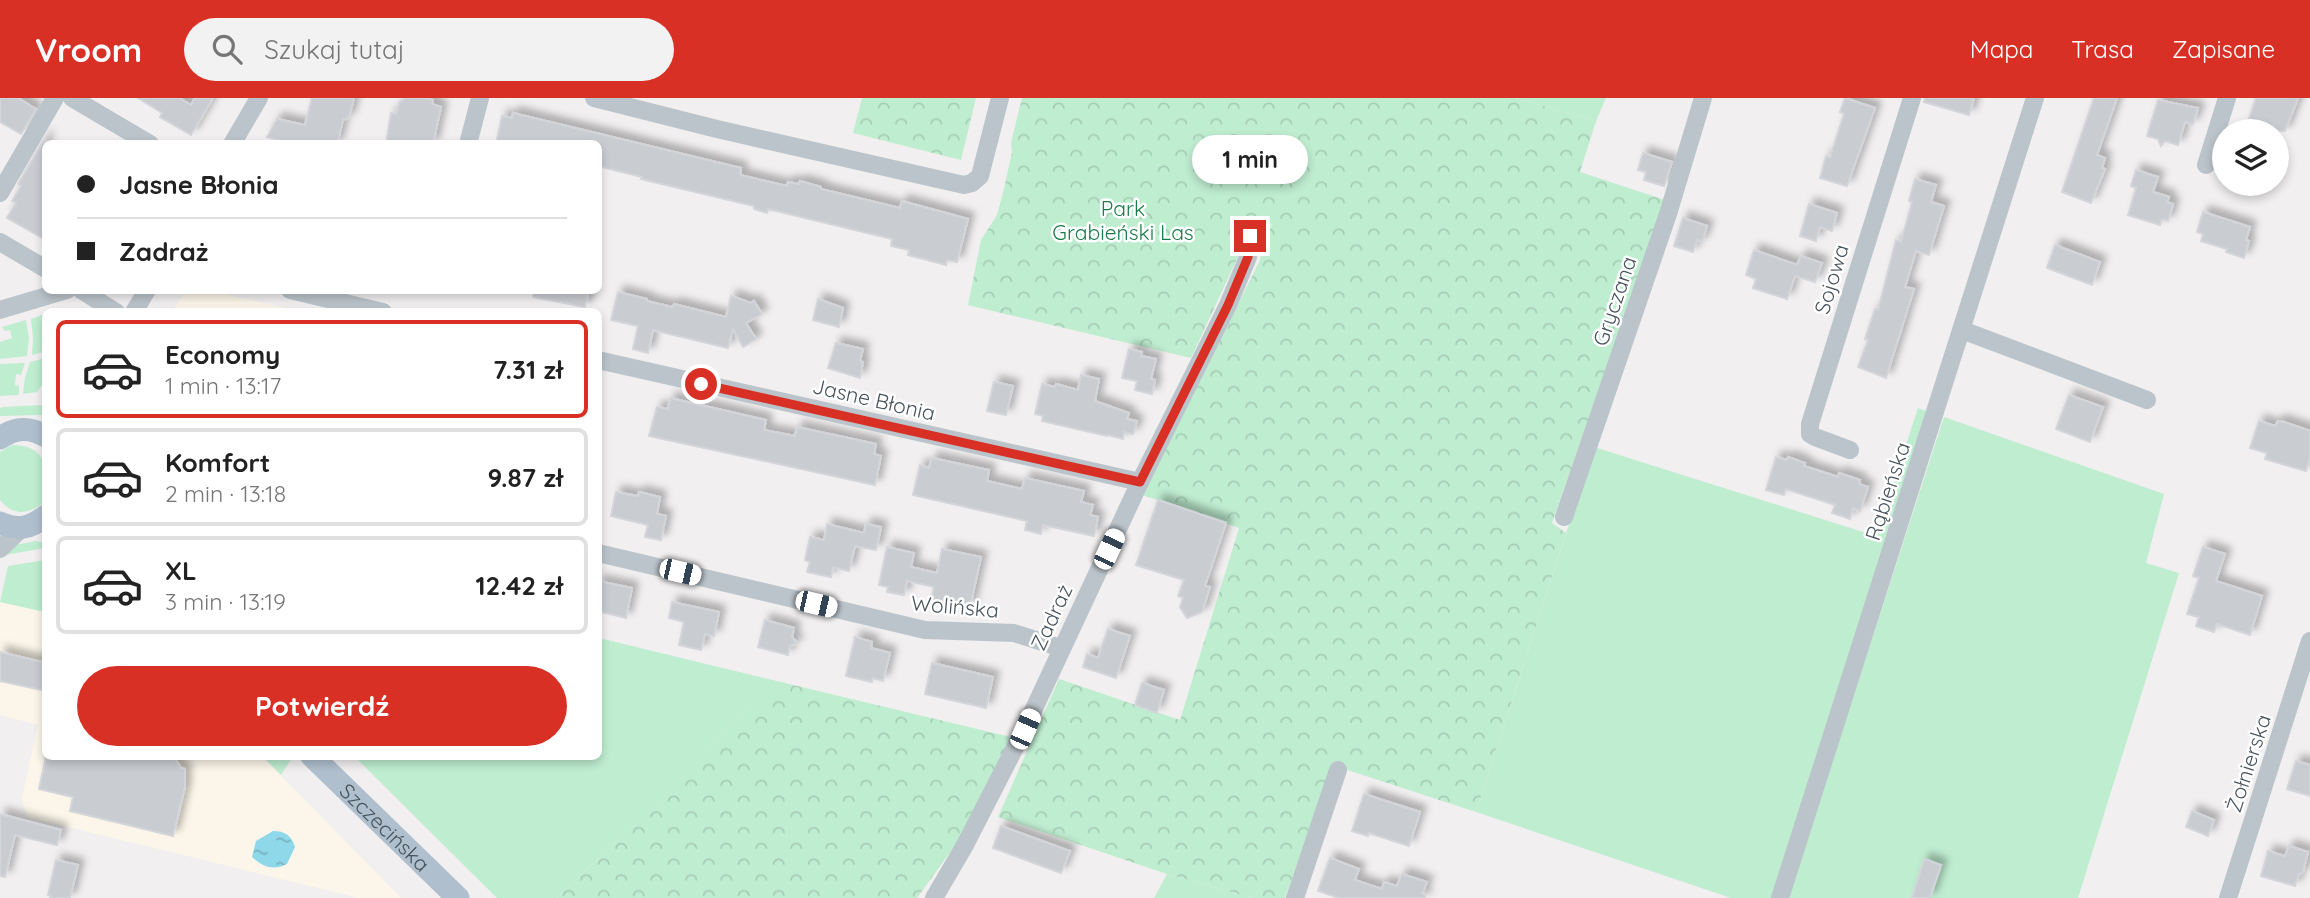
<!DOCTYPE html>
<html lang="pl">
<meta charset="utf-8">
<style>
body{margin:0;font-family:Quicksand,sans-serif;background:#f2f2f2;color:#222;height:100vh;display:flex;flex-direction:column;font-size:26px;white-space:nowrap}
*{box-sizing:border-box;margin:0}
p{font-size:23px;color:#767676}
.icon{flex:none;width:38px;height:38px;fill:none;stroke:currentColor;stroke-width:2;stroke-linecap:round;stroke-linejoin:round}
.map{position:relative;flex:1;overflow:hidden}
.panel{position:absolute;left:42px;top:210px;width:560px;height:452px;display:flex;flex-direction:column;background:#fff;border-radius:10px;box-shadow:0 4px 10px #0003}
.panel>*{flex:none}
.banner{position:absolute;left:42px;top:42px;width:560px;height:154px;border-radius:10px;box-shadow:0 4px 10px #0003;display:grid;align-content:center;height:154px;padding:0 35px;background:#fff}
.tools{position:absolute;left:2212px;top:21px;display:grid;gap:14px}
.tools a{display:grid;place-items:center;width:77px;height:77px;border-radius:50%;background:#fff;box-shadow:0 4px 10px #0003;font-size:35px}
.end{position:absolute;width:32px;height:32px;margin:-16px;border:9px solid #d93025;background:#fff;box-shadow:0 0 0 4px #fff}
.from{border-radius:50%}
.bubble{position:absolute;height:49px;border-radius:24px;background:#fff;box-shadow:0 4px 10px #0003;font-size:23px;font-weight:700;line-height:49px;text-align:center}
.car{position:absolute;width:21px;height:42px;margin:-21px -10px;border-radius:9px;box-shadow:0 0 5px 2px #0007;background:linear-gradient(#fff 24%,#345 0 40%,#fff 0 76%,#345 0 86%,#fff 0)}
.banner b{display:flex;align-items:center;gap:24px;height:66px;font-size:26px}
.banner b+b{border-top:2px solid #e0e0e0}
.banner i{width:18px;height:18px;background:#222}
ul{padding:12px 0 0;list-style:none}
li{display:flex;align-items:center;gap:21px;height:98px;margin:0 14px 10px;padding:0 21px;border:4px solid #e0e0e0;border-radius:10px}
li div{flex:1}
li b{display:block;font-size:26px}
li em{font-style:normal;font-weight:700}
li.selected{border-color:#d93025}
li>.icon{width:63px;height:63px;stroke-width:1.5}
.button{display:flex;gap:14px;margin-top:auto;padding:14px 35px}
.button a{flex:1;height:80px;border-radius:42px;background:#d93025;color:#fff;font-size:28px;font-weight:700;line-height:80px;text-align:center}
header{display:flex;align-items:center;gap:42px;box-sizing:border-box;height:98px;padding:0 35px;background:#d93025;color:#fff}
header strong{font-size:33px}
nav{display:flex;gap:38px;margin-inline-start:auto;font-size:24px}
.search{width:490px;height:63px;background:#f2f2f2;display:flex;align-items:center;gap:18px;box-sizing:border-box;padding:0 24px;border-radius:38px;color:#767676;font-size:26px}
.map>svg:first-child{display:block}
.commercial{fill:#fbf6e9}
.grass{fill:#bfedd0}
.forest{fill:url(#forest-crowns)}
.water{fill:url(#water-ripples)}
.building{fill:#c9ccd1;stroke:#d3d5da;stroke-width:2;filter:url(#shadow)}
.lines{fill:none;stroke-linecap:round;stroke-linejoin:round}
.minor{stroke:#bbc4cb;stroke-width:18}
.major{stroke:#b0bfcd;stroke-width:23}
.route{stroke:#d93025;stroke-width:9}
.labels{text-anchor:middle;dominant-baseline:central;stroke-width:5;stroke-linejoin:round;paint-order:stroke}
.park-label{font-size:21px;fill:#1a7b49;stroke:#fff}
.street-label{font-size:21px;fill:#48535c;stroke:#fff}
</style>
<header>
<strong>Vroom</strong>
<div class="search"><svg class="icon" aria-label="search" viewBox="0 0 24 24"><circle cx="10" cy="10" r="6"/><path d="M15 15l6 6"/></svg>Szukaj tutaj</div>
<nav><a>Mapa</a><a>Trasa</a><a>Zapisane</a></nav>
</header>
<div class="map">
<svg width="2310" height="800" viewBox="0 0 2310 800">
<defs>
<pattern id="forest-crowns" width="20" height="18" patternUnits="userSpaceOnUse" patternTransform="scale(1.75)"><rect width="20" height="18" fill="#bfedd0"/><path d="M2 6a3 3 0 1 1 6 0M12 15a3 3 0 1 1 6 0" fill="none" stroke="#a6cdb5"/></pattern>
<pattern id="water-ripples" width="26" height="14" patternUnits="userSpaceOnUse" patternTransform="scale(1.75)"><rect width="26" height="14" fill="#8ed8e9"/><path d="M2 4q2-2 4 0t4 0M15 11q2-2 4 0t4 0" fill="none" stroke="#76b2c0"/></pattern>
<filter id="shadow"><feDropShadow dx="6" dy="-6" stdDeviation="3.5" flood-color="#0004"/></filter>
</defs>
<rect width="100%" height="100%" fill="#f1efef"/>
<path class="commercial" d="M186,193H210L286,210L285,214L172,213Z
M0,504L45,514L46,658H262L401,800H359L27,719L22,700L38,627L0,617Z"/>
<path class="grass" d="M1516,0H1606L1596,23Z
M45,216V249H43V254L32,257L33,240L31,221Z
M26,222L29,240L27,258L0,261V244L12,240L10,232L5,233L2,229Z
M45,260V283L37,294L23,296L25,280L30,264Z
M25,265L21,277L16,276L15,287L19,288V297L0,298V266Z
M43,307L45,308V315L42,317L0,318V310L4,309Z
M1918,310L1929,314L1773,800H1731L1476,714L1594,349L1876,438Z
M1944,319L2164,396L2146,465L2179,475L2078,800H1788Z
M12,347C52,348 45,374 45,404C29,416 14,419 0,402V354Z
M36,443L45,445V450L5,457L10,448Z
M45,462V514L0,504L8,468Z
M599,540L764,580L771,599L748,612L657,706L556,800H497L354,658H598Z
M262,658H290L292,660L281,677Z
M1167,776L1252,800H1154Z"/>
<path class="forest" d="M862,0H976L961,62L853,35Z
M1022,0H1516L1596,23L1580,74L1665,102L1552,425L1566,435L1476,714L1332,667L1285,800H1252L1167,776L998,719L1059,581L1180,622L1239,430L1143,397L1260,162L1262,148L1272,126L1256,130L1242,150L1191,260L968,207L981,142L997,117L1003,95L1012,54L1011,45Z
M764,580L1015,640L969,728L917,800H556L657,706L748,612L770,599Z"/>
<path class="water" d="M273,733C285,733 291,737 295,749L287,766C273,773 263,769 252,759L256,743Z"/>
<path class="building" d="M0,0H18L36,11L21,36L0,24Z
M138,0H179L191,7L195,0H213L191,37L160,19L162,15Z
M312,0H354L349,19L343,22L337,46H293L267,39L277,21L305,27Z
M404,0H423L433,2L432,6L441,9L433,46H386L391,15L396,16L400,3H403Z
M1845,0L1875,10L1847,88L1820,80L1826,58L1830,59L1844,16L1840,14Z
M1925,0H1974L1969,17L1924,4Z
M2094,0H2117L2097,57L2105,60L2102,70L2105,71L2091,105L2062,94Z
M2256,0H2298L2285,33H2245Z
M2158,2L2198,10L2193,26L2185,24L2178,47L2165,43L2161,48L2158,41L2147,38Z
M513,15L741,70L740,77L787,88L788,84L799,86L800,83L821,89V91L900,110L902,103L968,121L957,164L947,162L946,167L908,157L909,152L891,148L892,141L768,111L767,115L754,111V108L641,81L642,79L598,68V46H496L502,18L512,20Z
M46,39V142L7,120L16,105L12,103L21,88L18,86Z
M1643,55L1672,64L1664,88L1644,82L1646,74L1638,72Z
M2136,72L2158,79L2153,94L2169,99L2167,104L2173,106L2168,123L2162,121L2160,127L2128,117L2136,90L2131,88Z
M1915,81L1936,87L1931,104L1944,108L1929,157L1916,153L1905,189L1914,191L1886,280L1858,269L1868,242L1865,241L1875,211L1878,212L1896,142L1901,144L1912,104L1909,103Z
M1809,106L1837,115L1832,133L1820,129L1816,143L1800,138Z
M2203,114L2250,129L2246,142L2249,143L2244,160L2226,154L2227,151L2201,143L2203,136L2197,134Z
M1683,120L1707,128L1702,144L1697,142L1693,154L1674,148Z
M2055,147L2100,164L2092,187L2047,170Z
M1754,152L1797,167L1801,158L1822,165L1815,184L1795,178L1787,201L1753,190L1756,181L1746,177Z
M534,192H589L585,209L533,199Z
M618,194L647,201V203L659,206L673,209L674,206L726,219L731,198L751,205L754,203L762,216L746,225L756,241L743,249L733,231L728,250L653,232L648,255L633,251L638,228L611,222Z
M818,201L843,210L839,229L813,222Z
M836,245L863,251L860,263L863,264L860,280L828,270Z
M1129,251L1142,254L1141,258L1156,261L1151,281L1155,282L1152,296L1135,292L1137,283L1122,280Z
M1081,277L1099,281L1095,303L1129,315L1127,321L1137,323L1133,336L1124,334L1123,341L1108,337L1107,338L1042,323L1043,318L1035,316L1042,286L1055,289L1056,286L1078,292Z
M994,284L1013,288L1006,317L987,313Z
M2069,297L2103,309L2090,344L2056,331Z
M670,300L766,322L764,332L795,338L797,329L876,346L874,356L881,358L875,387L649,338L657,309L668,311Z
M2259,323L2275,328L2278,323L2284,324L2310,333V359L2306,373L2265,361L2267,355L2250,350Z
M1776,359L1787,362L1788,359L1805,365L1804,368L1823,374L1838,379L1839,375L1860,382L1859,386L1868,389L1860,413L1853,410L1850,421L1832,415L1835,407L1786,391L1784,397L1766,392Z
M932,360L989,372L987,383L1022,391L1025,380L1084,393L1081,404L1093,407L1090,417L1098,419L1094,438L1043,427L1041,436L1025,432L1027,423L913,397L920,367L929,370Z
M616,394L638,398L639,394L660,399L657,416L666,418L661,442L645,439L648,427L611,418Z
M1158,402L1226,425L1205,488L1210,489L1202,514L1187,520L1180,509L1183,500L1178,498L1184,482L1136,467Z
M827,426L864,435L866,426L881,429L876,452L855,448L849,473L833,469L831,479L807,474L810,464L805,462L810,439L824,442Z
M887,449L914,455L911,469L937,475L942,451L981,459L970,509L931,501L934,489L907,483L904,497L887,494L888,489L879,487Z
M2203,449L2225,456L2216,483L2262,498L2250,537L2217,526L2214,534L2196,528L2199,519L2187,516L2199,480L2193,478Z
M598,483L632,490L626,520L598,513Z
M672,504L719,514L714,538L705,536L701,552L679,547L684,524L669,520Z
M765,522L794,530L792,539L797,545L790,548L788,557L758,549Z
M1108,531L1130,538L1116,580L1083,569L1087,556L1098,560Z
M855,539L872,544L871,550L890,555L883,583L873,580L872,584L846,578Z
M0,554L46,565V593L0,583Z
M932,565L993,579L986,610L925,596Z
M1142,585L1164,592L1157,615L1135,607Z
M46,658H173L181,670L185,671V689L173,738L70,713L73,699L39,691Z
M2296,663L2310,667V698L2287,691Z
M1364,696L1420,714L1409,748L1369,735L1368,738L1352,733Z
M2192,713L2214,722L2208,738L2186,729Z
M0,716L61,732L57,747L15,737L5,779L0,778Z
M1001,728L1070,753L1061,775L993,750Z
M2289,748L2308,754L2303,774L2299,776L2295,788L2261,778L2268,753L2285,758Z
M1330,760L1359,771L1355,782L1382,791L1384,784L1397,788L1402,776L1427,784L1422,796L1425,797V800H1339L1318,793Z
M1924,761L1941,767L1930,800H1912Z
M56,762L78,767L70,800H50V797H48Z"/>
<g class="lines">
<path class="minor" d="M72,0L150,46
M594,0L717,31L964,87L972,85L980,78L1000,0
M232,46L259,0
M468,46L480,0
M2206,67L2227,0
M0,95L55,0
M0,144L46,171
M81,192L116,214
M290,192L383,214
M0,212L67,192
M134,214L147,192
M1962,232L2147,302
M598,262L1140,384
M1850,352L1815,339L1810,336V326L1912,0
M1564,419L1668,116L1703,0
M0,451L22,430
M598,455L925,532L1014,535L1061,550
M934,800L965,747L1025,630L1140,384L1228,207L1248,159L1250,138
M1295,800L1338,672
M1780,800L2035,0
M2228,800L2310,543"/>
<g class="major">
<path d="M0,340C16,329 29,329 46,338"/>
<path d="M0,425C19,433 30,430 46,418"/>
<path id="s1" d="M312,658L458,800"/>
</g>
</g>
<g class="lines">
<path class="route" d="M701,286L1140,384L1228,207L1248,159L1250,138"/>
</g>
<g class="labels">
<g class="park-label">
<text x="1123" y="110">Park<tspan x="1123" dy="24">Grabieński Las</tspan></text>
</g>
<g class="street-label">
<text transform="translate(1831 181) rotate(-73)">Sojowa</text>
<text transform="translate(1614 203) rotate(-71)">Gryczana</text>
<text transform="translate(874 301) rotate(13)">Jasne Błonia</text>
<text transform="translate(1887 393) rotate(-72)">Rąbieńska</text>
<text transform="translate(955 508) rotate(5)">Wolińska</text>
<text transform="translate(1051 519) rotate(-65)">Zadraż</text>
<text transform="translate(2248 665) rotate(-72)">Żołnierska</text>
<text stroke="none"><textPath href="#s1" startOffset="102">Szczecińska</textPath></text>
</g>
</g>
</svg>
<div class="tools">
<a><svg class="icon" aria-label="layers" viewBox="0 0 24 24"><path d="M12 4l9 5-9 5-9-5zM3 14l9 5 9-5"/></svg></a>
</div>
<i class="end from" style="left:701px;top:286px"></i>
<i class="end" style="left:1250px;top:138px"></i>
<div class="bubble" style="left:1192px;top:37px;width:116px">1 min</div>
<i class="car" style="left:1109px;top:451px;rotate:25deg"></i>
<i class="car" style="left:680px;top:474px;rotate:103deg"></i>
<i class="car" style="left:816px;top:506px;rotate:103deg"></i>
<i class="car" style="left:1025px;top:631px;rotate:24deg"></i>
<div class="banner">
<b><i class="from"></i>Jasne Błonia</b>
<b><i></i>Zadraż</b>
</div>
<section class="panel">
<ul>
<li class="selected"><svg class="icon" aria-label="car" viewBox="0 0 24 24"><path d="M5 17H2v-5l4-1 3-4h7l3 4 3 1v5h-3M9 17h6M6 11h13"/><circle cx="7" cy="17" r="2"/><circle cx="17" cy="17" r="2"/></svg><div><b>Economy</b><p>1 min · 13:17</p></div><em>7.31 zł</em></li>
<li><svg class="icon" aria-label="car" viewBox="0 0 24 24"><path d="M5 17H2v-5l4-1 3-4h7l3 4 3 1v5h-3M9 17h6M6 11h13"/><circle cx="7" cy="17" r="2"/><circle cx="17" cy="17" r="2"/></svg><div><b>Komfort</b><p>2 min · 13:18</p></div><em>9.87 zł</em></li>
<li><svg class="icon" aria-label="car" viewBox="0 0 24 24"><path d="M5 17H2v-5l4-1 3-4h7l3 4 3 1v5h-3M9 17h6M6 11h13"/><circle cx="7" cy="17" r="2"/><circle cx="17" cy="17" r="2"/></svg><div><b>XL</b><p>3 min · 13:19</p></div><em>12.42 zł</em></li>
</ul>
<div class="button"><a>Potwierdź</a></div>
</section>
</div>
